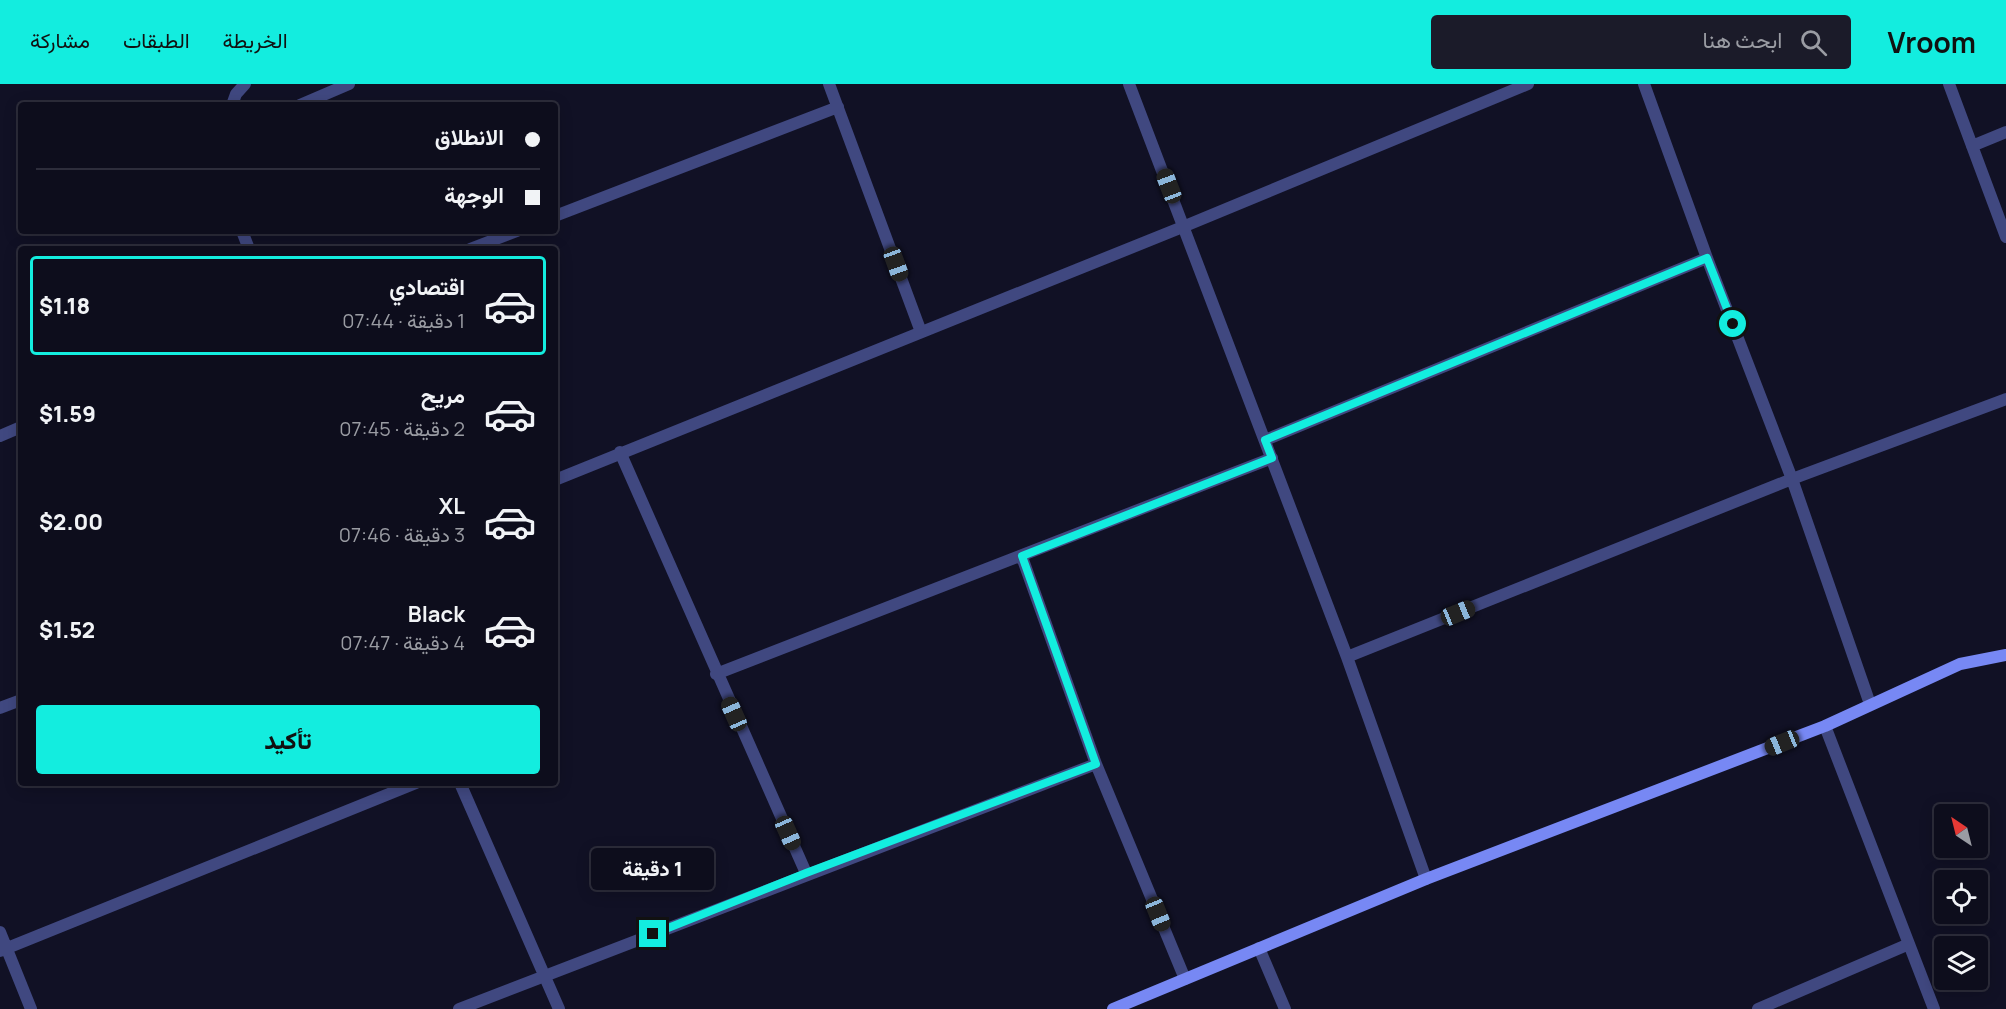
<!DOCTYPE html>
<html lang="ar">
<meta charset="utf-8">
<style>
body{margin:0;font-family:Manrope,Vazirmatn,sans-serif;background:#1b1b29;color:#f1f3f6;direction:rtl;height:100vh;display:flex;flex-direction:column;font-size:22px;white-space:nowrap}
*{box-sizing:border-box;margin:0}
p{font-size:20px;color:#9a9ca3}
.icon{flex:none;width:33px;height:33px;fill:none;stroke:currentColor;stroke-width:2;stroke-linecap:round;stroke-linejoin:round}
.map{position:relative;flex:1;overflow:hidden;direction:ltr}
.details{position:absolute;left:18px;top:162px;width:540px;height:540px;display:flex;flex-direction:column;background:#0d0d1c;border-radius:6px;box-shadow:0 3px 15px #0003,0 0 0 2px #2d2d3b;direction:rtl}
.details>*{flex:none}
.guide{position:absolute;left:18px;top:18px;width:540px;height:132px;border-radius:6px;box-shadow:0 3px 15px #0003,0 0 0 2px #2d2d3b;direction:rtl;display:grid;align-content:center;height:132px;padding:0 18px;background:#0d0d1c}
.needle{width:39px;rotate:325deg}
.controls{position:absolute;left:1934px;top:720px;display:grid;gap:12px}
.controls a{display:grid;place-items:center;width:54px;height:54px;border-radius:6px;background:#0d0d1c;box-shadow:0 3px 15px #0003,0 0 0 2px #2d2d3b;font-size:30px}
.end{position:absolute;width:27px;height:27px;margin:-14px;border:8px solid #13eddf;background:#111;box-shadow:0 0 0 3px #111}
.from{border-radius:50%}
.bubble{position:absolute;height:42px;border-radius:6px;background:#0d0d1c;box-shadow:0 3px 15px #0003,0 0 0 2px #2d2d3b;font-size:20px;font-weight:800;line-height:42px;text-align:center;direction:rtl}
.car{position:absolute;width:18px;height:36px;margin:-18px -9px;border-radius:8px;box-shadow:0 0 4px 2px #0007;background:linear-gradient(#222 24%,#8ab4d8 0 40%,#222 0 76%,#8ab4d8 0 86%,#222 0)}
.guide b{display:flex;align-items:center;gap:21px;height:57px;font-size:22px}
.guide b+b{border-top:2px solid #2d2d3b}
.guide i{width:15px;height:15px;background:#f1f3f6}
ul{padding:10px 0 0;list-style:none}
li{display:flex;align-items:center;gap:18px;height:99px;margin:0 12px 9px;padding:0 6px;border:3px solid transparent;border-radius:6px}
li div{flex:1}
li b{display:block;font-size:22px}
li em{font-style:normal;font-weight:800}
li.selected{border-color:#13eddf}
li>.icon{width:54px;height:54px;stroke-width:1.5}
.primary-button{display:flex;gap:12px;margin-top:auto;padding:12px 18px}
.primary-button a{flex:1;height:69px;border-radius:6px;background:#13eddf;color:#111;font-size:24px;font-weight:800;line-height:69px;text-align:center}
header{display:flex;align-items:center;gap:36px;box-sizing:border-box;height:84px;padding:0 30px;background:#13eddf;color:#111}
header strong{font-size:28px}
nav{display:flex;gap:33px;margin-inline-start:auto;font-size:21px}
.search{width:420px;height:54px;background:#1b1b29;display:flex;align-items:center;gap:15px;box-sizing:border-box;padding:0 21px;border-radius:6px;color:#9a9ca3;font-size:22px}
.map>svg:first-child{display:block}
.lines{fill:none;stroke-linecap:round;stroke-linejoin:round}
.street{stroke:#404880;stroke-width:12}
.secondary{stroke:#7788f4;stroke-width:12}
.route{stroke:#13eddf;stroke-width:8}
</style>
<header>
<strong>Vroom</strong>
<div class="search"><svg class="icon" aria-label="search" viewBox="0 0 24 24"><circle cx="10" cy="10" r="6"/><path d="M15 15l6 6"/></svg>ابحث هنا</div>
<nav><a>الخريطة</a><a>الطبقات</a><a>مشاركة</a></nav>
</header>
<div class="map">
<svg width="2006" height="925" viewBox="0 0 2006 925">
<rect width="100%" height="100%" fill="#111125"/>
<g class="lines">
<path class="street" d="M829,0L921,248
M1129,0L1347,573L1426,795
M1644,0L1707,174L1792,395L1870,620
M1949,0L2006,153
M232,21L236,10L245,0
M300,21L349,0
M1972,62L2006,48
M555,132L838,23
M242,147L249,165
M470,165L517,147
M0,352L21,343
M1265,356L1707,174
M620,368L806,789
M555,396L1185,142L1528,0
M1022,473L1096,680L1185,895
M1347,573L1792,395L2006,315
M716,590L1272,374
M0,624L21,616
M1825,642L1934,925
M460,699L559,925
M0,848L31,925
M1259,864L1285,925
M0,867L416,699
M459,925L1096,680
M1758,925L1909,860"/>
<path class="secondary" d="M1113,925L1426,795L1825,642L1960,580L2006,571"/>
</g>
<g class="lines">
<path class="route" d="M653,850L806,789L1096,680L1022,472L1272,374L1265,356L1707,174L1733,240"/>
</g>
</svg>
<div class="controls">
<a><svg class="needle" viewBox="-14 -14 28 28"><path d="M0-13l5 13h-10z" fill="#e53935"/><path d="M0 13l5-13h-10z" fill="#9a9ca3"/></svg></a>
<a><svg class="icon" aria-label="locate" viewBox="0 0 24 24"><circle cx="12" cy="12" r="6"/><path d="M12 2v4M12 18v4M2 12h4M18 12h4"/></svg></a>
<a><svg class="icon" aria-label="layers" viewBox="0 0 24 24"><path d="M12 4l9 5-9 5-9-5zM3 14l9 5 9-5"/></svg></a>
</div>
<i class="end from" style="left:1733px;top:240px"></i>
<i class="end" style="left:653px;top:850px"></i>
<div class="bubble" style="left:591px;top:764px;width:123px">1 دقيقة</div>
<i class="car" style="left:1169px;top:102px;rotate:339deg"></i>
<i class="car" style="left:896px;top:180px;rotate:160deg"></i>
<i class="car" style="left:1458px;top:529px;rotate:68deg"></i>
<i class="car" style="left:734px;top:630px;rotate:336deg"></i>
<i class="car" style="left:1782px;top:659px;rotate:248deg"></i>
<i class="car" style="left:788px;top:749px;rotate:156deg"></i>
<i class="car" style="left:1158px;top:830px;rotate:158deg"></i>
<div class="guide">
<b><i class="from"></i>الانطلاق</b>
<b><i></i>الوجهة</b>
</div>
<section class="details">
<ul>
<li class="selected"><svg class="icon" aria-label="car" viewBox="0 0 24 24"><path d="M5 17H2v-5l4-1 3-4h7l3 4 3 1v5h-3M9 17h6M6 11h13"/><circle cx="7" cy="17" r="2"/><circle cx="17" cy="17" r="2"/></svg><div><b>اقتصادي</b><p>1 دقيقة · 07:44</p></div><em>$1.18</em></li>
<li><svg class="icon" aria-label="car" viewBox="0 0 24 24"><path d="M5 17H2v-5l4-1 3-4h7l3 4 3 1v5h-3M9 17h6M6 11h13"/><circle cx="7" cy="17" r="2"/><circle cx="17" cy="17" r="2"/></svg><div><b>مريح</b><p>2 دقيقة · 07:45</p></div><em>$1.59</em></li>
<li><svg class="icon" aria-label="car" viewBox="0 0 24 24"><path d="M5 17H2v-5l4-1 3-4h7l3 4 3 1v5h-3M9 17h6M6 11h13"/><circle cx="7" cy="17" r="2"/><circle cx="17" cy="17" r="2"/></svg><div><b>XL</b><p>3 دقيقة · 07:46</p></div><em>$2.00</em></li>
<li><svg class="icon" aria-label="car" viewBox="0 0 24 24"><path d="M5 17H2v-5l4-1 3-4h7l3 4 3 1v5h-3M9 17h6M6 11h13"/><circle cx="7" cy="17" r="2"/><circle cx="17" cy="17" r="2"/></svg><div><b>Black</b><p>4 دقيقة · 07:47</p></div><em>$1.52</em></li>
</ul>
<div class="primary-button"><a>تأكيد</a></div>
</section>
</div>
